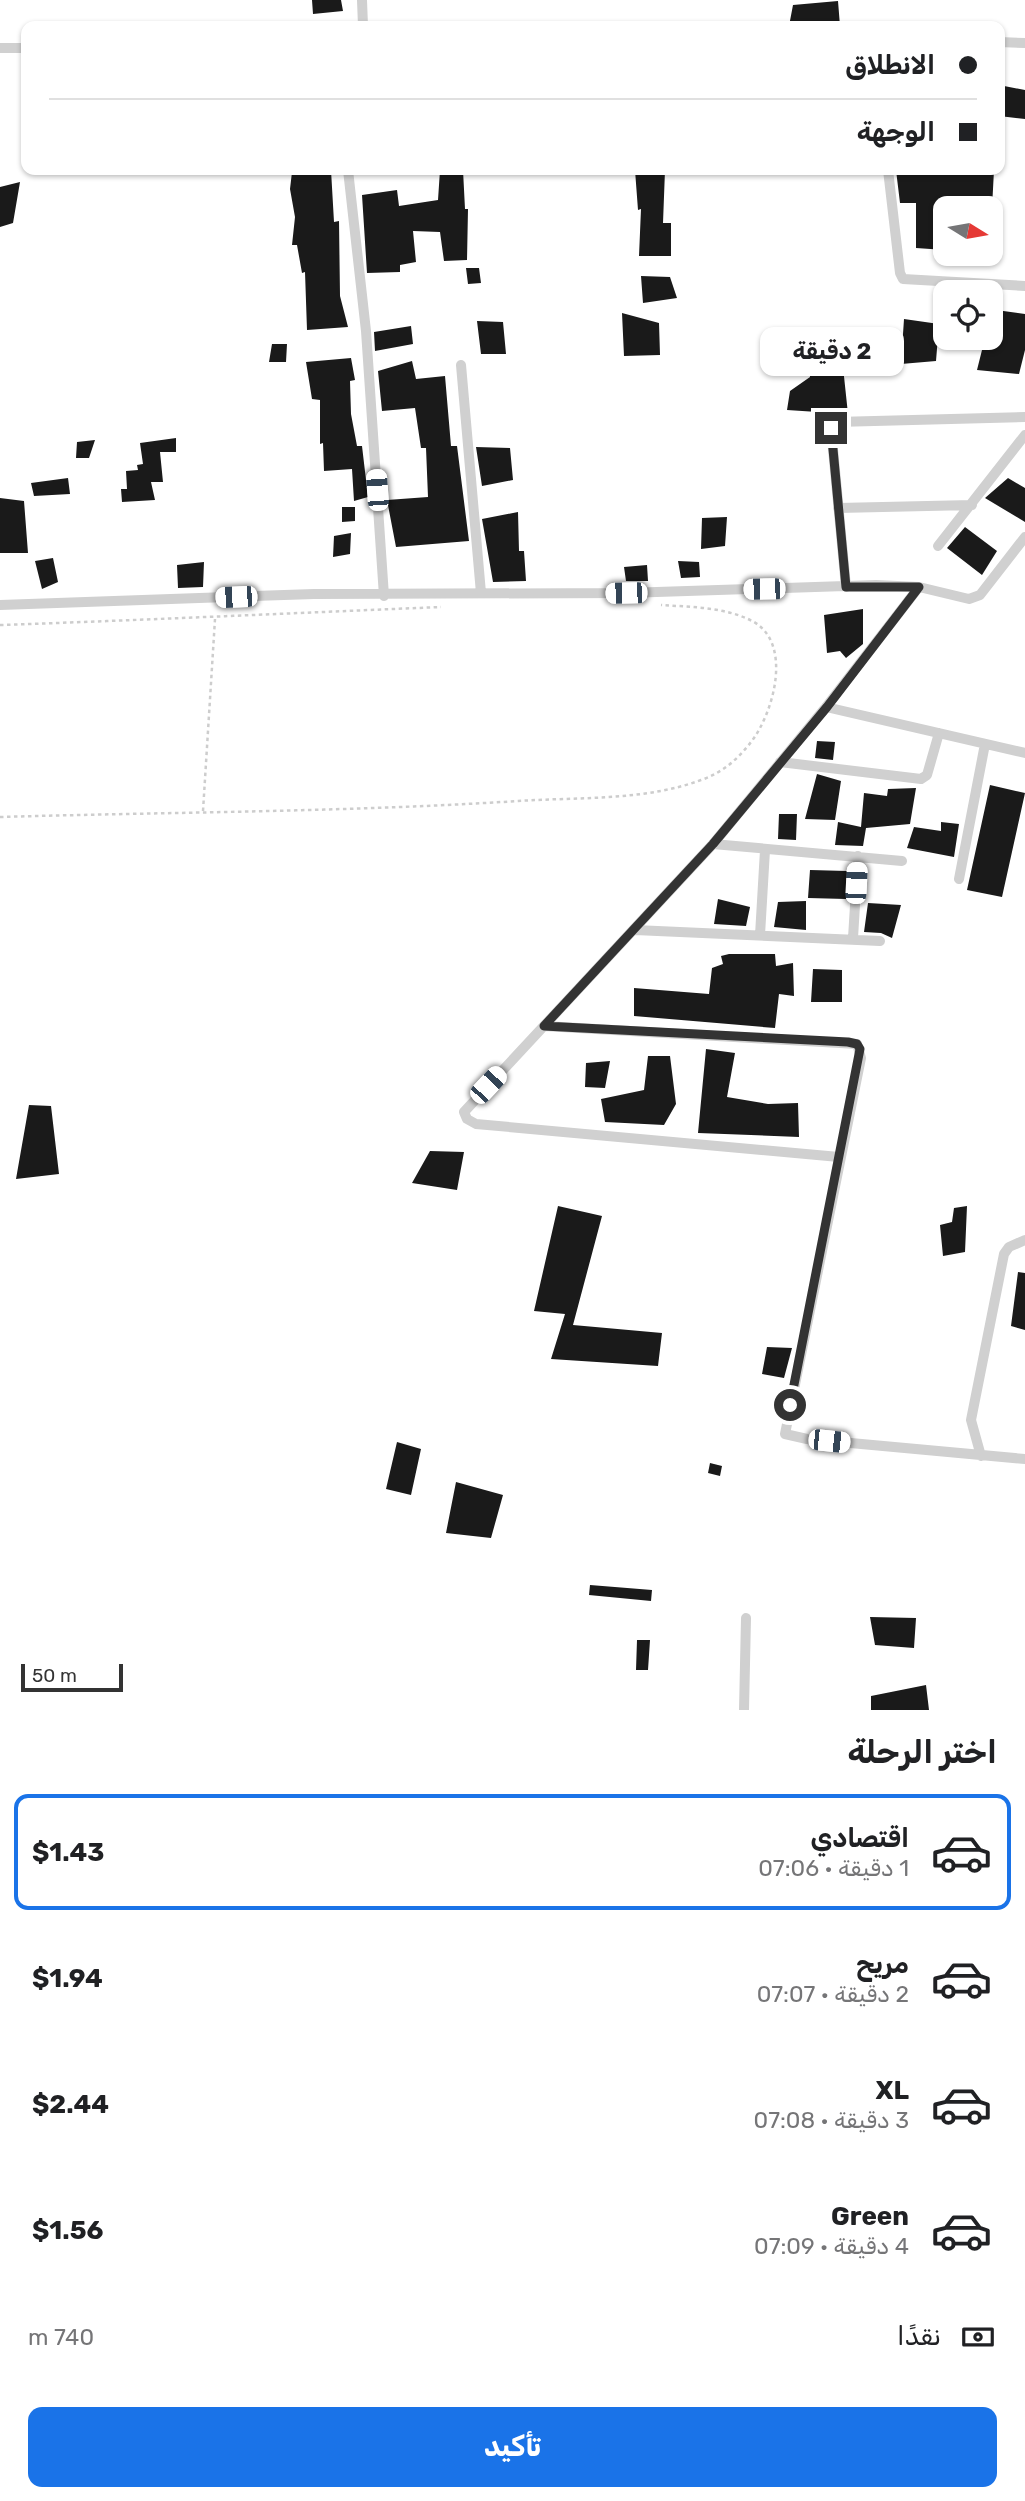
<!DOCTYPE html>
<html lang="ar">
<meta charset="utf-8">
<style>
body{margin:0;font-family:Rubik,Vazirmatn,sans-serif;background:#f6f6f6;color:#202124;direction:rtl;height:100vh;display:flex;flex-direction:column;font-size:26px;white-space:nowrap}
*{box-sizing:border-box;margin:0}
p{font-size:23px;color:#757577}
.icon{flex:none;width:38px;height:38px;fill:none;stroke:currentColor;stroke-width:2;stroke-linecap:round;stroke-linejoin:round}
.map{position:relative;height:1710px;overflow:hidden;direction:ltr}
.panel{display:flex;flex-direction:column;background:#fff;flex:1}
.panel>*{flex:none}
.banner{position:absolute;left:21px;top:21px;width:984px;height:154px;border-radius:14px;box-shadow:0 2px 5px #0004;direction:rtl;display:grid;align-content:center;height:154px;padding:0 28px;background:#fff}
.needle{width:46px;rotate:101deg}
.tools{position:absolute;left:933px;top:196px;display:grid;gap:14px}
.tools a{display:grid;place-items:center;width:70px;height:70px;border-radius:14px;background:#fff;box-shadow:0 2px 5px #0004;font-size:35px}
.scale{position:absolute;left:21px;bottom:18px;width:102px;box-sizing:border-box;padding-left:7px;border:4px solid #333;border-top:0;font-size:19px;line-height:24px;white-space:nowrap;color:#333;-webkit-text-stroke:5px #fff;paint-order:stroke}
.end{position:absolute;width:32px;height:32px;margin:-16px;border:9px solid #333;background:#fff;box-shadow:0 0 0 4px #fff}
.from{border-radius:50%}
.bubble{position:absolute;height:49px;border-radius:14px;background:#fff;box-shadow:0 2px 5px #0004;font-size:23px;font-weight:700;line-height:49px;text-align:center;direction:rtl}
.car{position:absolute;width:21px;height:42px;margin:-21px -10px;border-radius:9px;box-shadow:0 0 5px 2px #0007;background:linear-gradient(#fff 24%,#345 0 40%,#fff 0 76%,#345 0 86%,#fff 0)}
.banner b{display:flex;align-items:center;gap:24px;height:66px;font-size:26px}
.banner b+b{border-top:2px solid #e0e0e0}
.banner i{width:18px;height:18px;background:#202124}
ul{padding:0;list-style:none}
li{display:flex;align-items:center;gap:21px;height:116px;margin:0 14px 10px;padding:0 14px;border:4px solid transparent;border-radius:14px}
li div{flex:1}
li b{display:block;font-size:26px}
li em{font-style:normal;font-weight:700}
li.selected{border-color:#1a73e8}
li>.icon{width:63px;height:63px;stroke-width:1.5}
h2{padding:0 28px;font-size:32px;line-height:84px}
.pay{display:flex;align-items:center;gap:18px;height:77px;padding:0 28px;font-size:26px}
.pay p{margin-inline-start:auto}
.action{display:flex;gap:14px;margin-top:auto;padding:14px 28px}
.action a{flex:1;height:80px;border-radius:14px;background:#1a73e8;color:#fff;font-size:28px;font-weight:700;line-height:80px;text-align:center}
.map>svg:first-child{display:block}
.building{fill:#1a1a1a}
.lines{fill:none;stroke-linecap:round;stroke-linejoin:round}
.path{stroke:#cdcdcd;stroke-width:2.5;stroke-dasharray:3.5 3.5;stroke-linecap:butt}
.minor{stroke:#d0d0d0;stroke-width:10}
.route{stroke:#333;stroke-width:9}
</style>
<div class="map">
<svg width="1025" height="1710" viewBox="0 0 1025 1710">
<rect width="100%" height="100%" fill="#fff"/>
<path class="building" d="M312,0H341L343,11L313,14Z
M838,1L840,26H789L793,5Z
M999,85L1025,90V119L999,116Z
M310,170H331L334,222L339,221L340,296L348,327L307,330L305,272L302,273L297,245H292L295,217L290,189L292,172Z
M440,170H463L465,209H468L467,260L444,261L440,232L413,231L416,262L400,265V272L367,273L362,195L397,190L399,206L438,200Z
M635,170H665L663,223H671V256H639L641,209L638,210Z
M896,170H994L992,208H945V250L916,248V203H900Z
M20,182L13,223L0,227V187Z
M466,268H479L481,283L468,284Z
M641,276L670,277L677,298L643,303Z
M996,310L1025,314V350L1019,374L977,370L985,338H995Z
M622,313L659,323L660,355L624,356Z
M904,319L939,324L936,361L901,364Z
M477,321L503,322L506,354H481Z
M411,326L413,344L375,351L374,332Z
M272,344H287L286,362H269Z
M351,358L355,380L350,381L351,414L357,446H362L368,497L354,501L352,469L324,471L323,443L320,444V400L312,399L306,362Z
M412,361L416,379L445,376L451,446H457L469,541L396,547L387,500L428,497L426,448H421L415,408L382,411L378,371Z
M809,363L843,367L848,414L787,410L790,391L810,377Z
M176,438V452H160L163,482H151L155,500L122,502L121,489H127L126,471L138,470L137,465L143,464L140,443Z
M95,440L89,458H76L77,442Z
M476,447L510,448L513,480L482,486Z
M68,478L70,494L34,496L31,483Z
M1008,478L1025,488V522L985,498Z
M0,498L24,501L28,553H0Z
M342,507H355V521L342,522Z
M518,512L519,551H524L526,581L493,582L482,519Z
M727,517L725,546L701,549L702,518Z
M965,527L997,551L982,575L947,548Z
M351,533L350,554L333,557L334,536Z
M53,558L58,582L42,589L35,561Z
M678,561L699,562L700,577L681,578Z
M204,562L203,587L178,588L177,565Z
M647,565L648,581H626L624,567Z
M863,609V644L846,658L840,651L827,653L824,615Z
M817,741L835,742L833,760L815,758Z
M817,774L841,781L835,820L805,819Z
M990,785L1025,793L1002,897L967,890Z
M916,788L910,824L866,828L863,846L835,845L838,822L861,827L864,793L887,796L888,789Z
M779,814H797L796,840L778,839Z
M941,822L959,824L954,857L907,848L914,827L941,831Z
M810,870L847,871L846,899L808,898Z
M718,899L750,907L746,926L714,924Z
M806,901V930L774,927L778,902Z
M868,903L901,905L892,938L881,933L864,932Z
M729,954H775L776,966L793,963L794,996L779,994L775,1028L634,1016V988L709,994L712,968L723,964L721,956Z
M813,969L842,970V1002H811Z
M706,1049L735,1053L727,1097L768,1104L798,1103L799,1137L698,1133Z
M648,1056H670L676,1104L664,1125L605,1122L601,1099L644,1090Z
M610,1061L605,1088L585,1087L586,1063Z
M29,1105L51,1106L59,1174L16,1179Z
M430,1151L464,1152L457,1190L412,1183Z
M558,1206L602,1216L573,1325L662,1333L658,1366L551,1359L565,1314L534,1311Z
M967,1206L965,1252L943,1256L940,1225L952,1222L954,1208Z
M1018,1272L1025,1273V1330L1011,1326Z
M767,1347L792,1348L784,1378L762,1374Z
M397,1442L421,1449L411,1495L386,1489Z
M710,1463L722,1466L720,1476L708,1473Z
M456,1482L503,1495L491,1538L446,1533Z
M590,1585L652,1590L651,1601L589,1595Z
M870,1617L916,1618L914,1648L875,1645Z
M637,1640H650L648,1670H636Z
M926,1685L929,1710H871V1696Z"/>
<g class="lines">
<path class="path" d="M0,625C147,620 294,613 441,607
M203,811L215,619
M0,817C172,812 346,812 518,801C578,797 645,801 701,780C722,773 738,759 751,742C773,714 793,645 754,622C727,607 691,607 661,605"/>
<path class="minor" d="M362,0L363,26
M999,42L1025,43
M0,48H26
M348,170L366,331L384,596
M888,170L900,273L903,279L1025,286
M461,365L481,593
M838,508L972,505
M938,546L1025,435
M846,587L831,428L836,422L1025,417
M0,605L314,594L626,593L876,585L919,587L969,599L980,595L1025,537
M826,707L1025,753
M780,762L921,779L927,775L939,733
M713,844L902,861
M959,879L985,744
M635,930L880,941
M760,935L765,850
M853,938L858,856
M544,1026L857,1044L861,1058L785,1434L807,1439L1025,1459
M839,1157L476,1124L467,1119L464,1112L713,844L826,707L919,587
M981,1456L971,1420L1004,1254L1009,1247L1025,1240
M744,1710L746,1618"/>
</g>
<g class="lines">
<path class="route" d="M790,1405L860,1049L857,1044L848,1042L544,1026L713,844L827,707L919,587H846L831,428"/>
</g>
</svg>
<div class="tools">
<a><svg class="needle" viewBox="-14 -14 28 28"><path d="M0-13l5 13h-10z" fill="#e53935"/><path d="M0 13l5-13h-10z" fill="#757577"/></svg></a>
<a><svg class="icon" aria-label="locate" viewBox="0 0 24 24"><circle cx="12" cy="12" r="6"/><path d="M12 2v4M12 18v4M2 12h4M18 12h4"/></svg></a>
</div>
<div class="scale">50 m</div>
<i class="end from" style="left:790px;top:1405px"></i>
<i class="end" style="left:831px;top:428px"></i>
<div class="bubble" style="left:760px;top:327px;width:144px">2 دقيقة</div>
<i class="car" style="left:377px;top:490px;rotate:356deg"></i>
<i class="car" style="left:764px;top:589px;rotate:269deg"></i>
<i class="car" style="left:626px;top:593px;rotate:269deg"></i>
<i class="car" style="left:236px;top:597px;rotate:268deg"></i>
<i class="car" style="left:856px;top:883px;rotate:3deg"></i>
<i class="car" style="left:488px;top:1085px;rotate:43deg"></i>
<i class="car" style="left:829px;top:1441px;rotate:96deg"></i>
<div class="banner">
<b><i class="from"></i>الانطلاق</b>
<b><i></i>الوجهة</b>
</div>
</div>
<section class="panel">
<h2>اختر الرحلة</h2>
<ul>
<li class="selected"><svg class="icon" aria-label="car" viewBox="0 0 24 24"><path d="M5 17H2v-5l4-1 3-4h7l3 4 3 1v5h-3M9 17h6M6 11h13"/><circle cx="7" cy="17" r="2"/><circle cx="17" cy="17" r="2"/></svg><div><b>اقتصادي</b><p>1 دقيقة · 07:06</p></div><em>$1.43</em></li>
<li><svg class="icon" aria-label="car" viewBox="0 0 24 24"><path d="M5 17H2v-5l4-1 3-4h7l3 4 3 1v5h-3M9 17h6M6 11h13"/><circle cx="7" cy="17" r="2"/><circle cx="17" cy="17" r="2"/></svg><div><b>مريح</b><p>2 دقيقة · 07:07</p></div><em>$1.94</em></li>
<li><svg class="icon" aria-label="car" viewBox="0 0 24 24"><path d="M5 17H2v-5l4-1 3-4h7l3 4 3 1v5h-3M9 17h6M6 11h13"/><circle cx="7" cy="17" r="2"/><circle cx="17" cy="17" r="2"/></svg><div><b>XL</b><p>3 دقيقة · 07:08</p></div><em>$2.44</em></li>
<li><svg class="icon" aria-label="car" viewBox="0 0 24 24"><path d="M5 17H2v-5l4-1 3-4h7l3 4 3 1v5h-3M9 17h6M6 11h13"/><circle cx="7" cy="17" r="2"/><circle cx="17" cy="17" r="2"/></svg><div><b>Green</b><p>4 دقيقة · 07:09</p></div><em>$1.56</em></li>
</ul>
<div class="pay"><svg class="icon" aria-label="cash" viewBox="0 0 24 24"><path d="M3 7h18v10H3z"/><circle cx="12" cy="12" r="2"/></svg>نقدًا<p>740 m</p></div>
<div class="action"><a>تأكيد</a></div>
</section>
